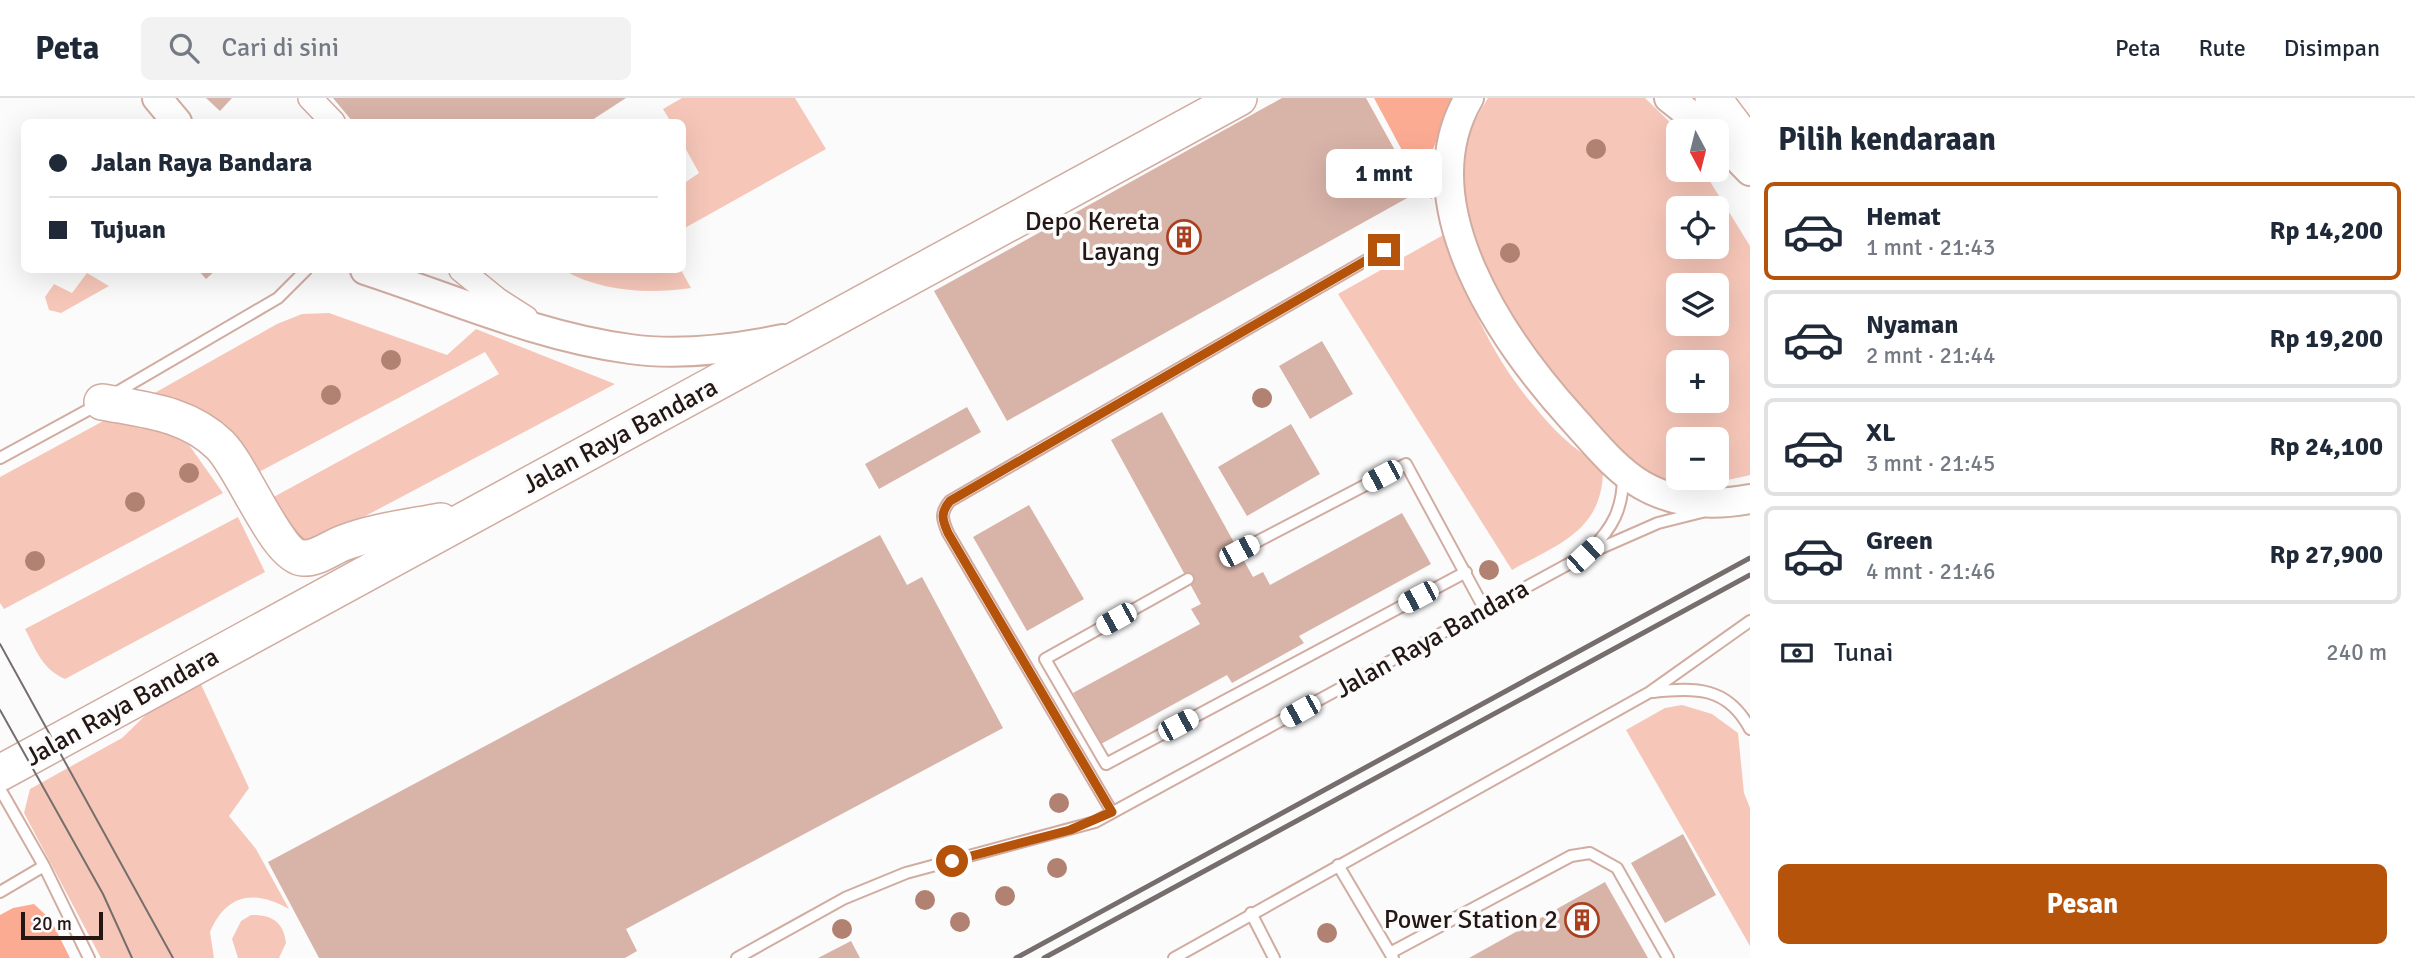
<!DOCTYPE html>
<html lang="id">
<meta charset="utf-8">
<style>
body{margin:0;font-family:Signika,sans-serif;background:#f2f2f3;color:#1f2937;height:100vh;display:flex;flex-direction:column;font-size:26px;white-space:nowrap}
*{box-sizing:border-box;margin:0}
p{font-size:23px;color:#747a83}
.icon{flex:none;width:38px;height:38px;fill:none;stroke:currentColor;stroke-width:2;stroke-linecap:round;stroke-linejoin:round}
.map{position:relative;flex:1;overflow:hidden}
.details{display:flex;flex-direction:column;background:#fff;width:665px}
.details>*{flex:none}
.guide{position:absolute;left:21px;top:21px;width:665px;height:154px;border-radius:10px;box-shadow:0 7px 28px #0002;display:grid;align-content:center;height:154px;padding:0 28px;background:#fff}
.needle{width:46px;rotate:173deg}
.fabs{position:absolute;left:1666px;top:21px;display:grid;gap:14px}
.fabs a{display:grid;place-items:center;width:63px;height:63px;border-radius:10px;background:#fff;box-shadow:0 7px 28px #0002;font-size:35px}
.scale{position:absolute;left:21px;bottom:18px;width:82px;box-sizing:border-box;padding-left:7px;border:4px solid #241713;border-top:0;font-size:19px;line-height:24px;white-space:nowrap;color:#241713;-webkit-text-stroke:5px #fbfbfb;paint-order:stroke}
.end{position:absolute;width:32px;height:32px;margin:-16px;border:9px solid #b45309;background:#fff;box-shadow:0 0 0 4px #fff}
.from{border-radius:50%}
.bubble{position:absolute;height:49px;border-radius:10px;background:#fff;box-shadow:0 7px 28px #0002;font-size:23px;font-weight:700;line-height:49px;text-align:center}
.car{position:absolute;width:21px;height:42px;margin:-21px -10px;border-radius:9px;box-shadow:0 0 5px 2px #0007;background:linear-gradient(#fff 24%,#345 0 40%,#fff 0 76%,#345 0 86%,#fff 0)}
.guide b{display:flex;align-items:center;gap:24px;height:66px;font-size:26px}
.guide b+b{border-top:2px solid #e0e1e3}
.guide i{width:18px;height:18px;background:#1f2937}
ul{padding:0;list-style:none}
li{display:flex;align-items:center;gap:21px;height:98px;margin:0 14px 10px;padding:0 14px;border:4px solid #e0e1e3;border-radius:10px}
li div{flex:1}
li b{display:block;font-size:26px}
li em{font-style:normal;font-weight:700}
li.selected{border-color:#b45309}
li>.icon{width:63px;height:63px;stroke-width:1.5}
h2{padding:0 28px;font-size:32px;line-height:84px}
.pay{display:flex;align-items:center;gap:18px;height:77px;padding:0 28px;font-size:26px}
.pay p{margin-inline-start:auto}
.cta{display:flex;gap:14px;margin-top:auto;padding:14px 28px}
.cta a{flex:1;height:80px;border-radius:10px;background:#b45309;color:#fff;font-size:28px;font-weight:700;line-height:80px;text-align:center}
header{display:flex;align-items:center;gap:42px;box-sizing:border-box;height:98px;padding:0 35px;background:#fff;border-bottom:2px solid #e0e1e3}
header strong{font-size:33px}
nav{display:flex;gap:38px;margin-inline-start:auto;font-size:24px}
.search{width:490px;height:63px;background:#f2f2f3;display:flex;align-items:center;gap:18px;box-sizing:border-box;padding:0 24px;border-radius:10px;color:#747a83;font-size:26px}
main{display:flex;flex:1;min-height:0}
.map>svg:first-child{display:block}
.green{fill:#f6c7b9;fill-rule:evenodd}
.forest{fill:#fcab93}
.building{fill:#d8b3a8}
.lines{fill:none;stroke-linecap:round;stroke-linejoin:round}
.service-casing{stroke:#d1aca1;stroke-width:14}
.minor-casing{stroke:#d1aca1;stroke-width:26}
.tertiary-casing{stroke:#d1aca1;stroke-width:32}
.primary-casing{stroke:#d1aca1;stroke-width:38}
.service{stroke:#fff;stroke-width:10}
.minor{stroke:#fff;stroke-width:23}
.tertiary{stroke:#fff;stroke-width:28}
.primary{stroke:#fff;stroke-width:35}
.tram{stroke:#766e6c;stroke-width:2}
.rail{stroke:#766e6c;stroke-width:5}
.tree{fill:#b18171}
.route{stroke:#b45309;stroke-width:9}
.labels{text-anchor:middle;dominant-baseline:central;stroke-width:7;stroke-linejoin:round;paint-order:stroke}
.poi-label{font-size:26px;fill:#241713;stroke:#fbfbfb;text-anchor:end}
.street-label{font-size:26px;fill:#241713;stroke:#fbfbfb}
</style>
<header>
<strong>Peta</strong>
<div class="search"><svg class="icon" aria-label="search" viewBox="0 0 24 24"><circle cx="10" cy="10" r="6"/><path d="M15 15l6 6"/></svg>Cari di sini</div>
<nav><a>Peta</a><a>Rute</a><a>Disimpan</a></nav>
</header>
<main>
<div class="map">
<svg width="1750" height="860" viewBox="0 0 1750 860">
<rect width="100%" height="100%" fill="#fbfbfb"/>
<path class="green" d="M682,0H795L826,51L683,131V86L699,75L683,46L682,24H671L663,11Z
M1488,0H1645L1679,33L1678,72H1703L1750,148V377C1717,385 1689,390 1656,379C1625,370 1605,340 1585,317C1565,294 1543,272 1525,248C1500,214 1458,111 1461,69C1463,44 1475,21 1488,0ZM1678,110H1717V149H1678ZM1678,187H1717V226H1678ZM1678,264H1717V303H1678ZM1678,341H1717V380H1678Z
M1445,136C1465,197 1492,259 1534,308C1544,320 1555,333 1567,343C1579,355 1595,360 1603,375C1601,434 1556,447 1512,472L1338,196Z
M563,172H681L691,190C648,196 602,194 563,172Z
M87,175L109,188L61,215L49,212L45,199L54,186L72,195Z
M329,215L447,257L476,231L615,286L303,451L270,401L499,276L485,254L259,374L233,342L151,297L277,226L302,216Z
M107,321L182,337L223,395L4,511L0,505V379Z
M238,419L265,474L65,581C42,571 36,552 25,531Z
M199,582L249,690L229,718L256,751L289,811C254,791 226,796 210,834L214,860H101L24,715L30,691L122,640L153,610Z
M1682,607L1712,616L1738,635L1744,695L1750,710V848L1626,632L1665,610Z
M251,817C271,816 284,824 286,845L279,860H238L232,841L241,823Z"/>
<path class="forest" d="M1374,0H1453L1432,54V101L1427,99Z
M34,806L51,822L70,860H0V817L13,810Z"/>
<path class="building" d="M206,0H232L220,13Z
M333,0H626L589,24H353Z
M1282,0H1366L1418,94L1007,323L934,193Z
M198,172H216L206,181Z
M1322,243L1353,296L1310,321L1279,268Z
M967,309L981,334L879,391L865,366Z
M1162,314L1253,479L1263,474L1270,487L1402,415L1431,466L1299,538L1304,545L1232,585L1227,577L1101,646L1073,595L1200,526L1191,511L1201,506L1111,342Z
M1291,326L1320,376L1247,418L1218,369Z
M1029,407L1084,501L1027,533L973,439Z
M880,437L907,487L922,479L1003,630L626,831L637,853L625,860H319L268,764Z
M1683,736L1716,797L1665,825L1631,765Z
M1605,784L1648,860H1469Z
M851,843L860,860H818Z"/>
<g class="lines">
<g class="service-casing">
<path id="service" d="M112,297L278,200L306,172
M0,360L99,306
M1590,452C1613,430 1623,410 1623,378
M1239,453L1406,366L1485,512
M1188,481L1045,561L1106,666L1466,474
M1653,594C1696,589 1728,589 1750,631
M0,691L44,768L89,860
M1112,714L948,435C942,421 940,415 950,403L1384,152
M1338,767L1393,860
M0,794L44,768
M1251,815L1274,860
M1390,855L1571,758L1590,755L1617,770L1668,860
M737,860L845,800L906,775L1095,724L1585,457L1658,425L1702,414
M1174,860L1650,594L1750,523"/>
</g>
<g class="minor-casing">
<path id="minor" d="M310,0L333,24
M461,172L498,202L526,220"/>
</g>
<g class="tertiary-casing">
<path id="tertiary" d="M157,0L177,24
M1469,0C1407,106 1503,244 1573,321C1594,344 1615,371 1642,387C1675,406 1713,408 1750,401
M1669,0L1711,33
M1717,39L1750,73
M365,172C451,200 539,239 630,251C680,258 734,251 783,241"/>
</g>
<g class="primary-casing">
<path id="primary" d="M1713,0L1750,49
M102,304C145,312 187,315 220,347C243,370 277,459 303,460C317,461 330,450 343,445C374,433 409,429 441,423
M0,675L1239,0"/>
</g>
<use href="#service" class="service"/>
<use href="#minor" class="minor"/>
<use href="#tertiary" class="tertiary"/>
<use href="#primary" class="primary"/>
<path class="tram" d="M0,546L173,860
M0,612L103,796L132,860"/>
<path class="rail" d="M1016,860L1750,460
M1044,860L1750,477"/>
</g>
<g class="tree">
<circle cx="1596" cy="51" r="10"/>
<circle cx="1510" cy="155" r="10"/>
<circle cx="391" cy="262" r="10"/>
<circle cx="331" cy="297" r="10"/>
<circle cx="1262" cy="300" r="10"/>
<circle cx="189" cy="375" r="10"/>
<circle cx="135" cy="404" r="10"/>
<circle cx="35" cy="463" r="10"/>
<circle cx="1489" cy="472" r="10"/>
<circle cx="1059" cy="705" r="10"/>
<circle cx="1057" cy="770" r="10"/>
<circle cx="1005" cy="798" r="10"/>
<circle cx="925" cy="802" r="10"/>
<circle cx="960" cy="824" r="10"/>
<circle cx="842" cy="831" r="10"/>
<circle cx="1327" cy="835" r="10"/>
</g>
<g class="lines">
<path class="route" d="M952,763L1070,732L1112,714L948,435C942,421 940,415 950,403L1384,152"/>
</g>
<defs>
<g id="building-ring" transform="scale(1.75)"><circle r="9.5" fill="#fbfbfb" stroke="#a84020" stroke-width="1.5"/><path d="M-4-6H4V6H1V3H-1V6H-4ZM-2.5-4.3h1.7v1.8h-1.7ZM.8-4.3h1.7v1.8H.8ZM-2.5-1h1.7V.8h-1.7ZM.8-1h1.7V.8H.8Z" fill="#a84020"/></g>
</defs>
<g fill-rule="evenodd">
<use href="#building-ring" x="1184" y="139"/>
<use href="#building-ring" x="1582" y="822"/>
</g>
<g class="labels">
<g class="poi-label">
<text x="1160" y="124">Depo Kereta<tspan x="1160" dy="30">Layang</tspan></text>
<text x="1558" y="822">Power Station 2</text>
</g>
<g class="street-label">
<text transform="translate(620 338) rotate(-28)">Jalan Raya Bandara</text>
<text transform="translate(1432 541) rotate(-29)">Jalan Raya Bandara</text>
<text transform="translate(122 609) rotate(-29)">Jalan Raya Bandara</text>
</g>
</g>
</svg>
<div class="fabs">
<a><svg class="needle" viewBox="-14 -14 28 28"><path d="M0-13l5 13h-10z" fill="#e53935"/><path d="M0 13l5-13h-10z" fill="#747a83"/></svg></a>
<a><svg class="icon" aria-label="locate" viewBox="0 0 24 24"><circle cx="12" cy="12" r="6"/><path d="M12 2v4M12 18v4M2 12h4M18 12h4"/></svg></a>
<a><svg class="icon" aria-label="layers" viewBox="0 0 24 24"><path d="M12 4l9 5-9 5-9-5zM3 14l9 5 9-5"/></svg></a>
<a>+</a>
<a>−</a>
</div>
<div class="scale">20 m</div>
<i class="end from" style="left:952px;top:763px"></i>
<i class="end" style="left:1384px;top:152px"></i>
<div class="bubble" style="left:1326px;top:51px;width:116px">1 mnt</div>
<i class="car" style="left:1382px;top:378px;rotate:242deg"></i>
<i class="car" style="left:1239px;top:453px;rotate:62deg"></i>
<i class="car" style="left:1585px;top:457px;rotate:47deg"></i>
<i class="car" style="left:1418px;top:499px;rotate:242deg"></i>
<i class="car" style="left:1116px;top:521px;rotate:241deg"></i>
<i class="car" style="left:1300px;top:613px;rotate:241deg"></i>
<i class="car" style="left:1178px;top:627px;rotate:62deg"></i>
<div class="guide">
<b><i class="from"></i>Jalan Raya Bandara</b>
<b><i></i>Tujuan</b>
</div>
</div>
<section class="details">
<h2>Pilih kendaraan</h2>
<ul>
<li class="selected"><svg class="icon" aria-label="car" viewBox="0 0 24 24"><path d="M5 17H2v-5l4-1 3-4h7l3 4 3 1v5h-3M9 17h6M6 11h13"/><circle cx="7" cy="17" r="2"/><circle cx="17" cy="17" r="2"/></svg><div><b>Hemat</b><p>1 mnt · 21:43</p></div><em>Rp 14,200</em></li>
<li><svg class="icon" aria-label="car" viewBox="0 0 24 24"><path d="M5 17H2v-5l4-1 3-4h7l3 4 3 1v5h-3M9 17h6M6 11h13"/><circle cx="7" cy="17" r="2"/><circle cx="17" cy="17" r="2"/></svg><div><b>Nyaman</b><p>2 mnt · 21:44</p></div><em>Rp 19,200</em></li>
<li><svg class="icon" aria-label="car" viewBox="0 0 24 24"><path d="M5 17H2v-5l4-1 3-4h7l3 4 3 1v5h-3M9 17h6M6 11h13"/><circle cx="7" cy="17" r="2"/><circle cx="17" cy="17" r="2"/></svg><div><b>XL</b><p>3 mnt · 21:45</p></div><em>Rp 24,100</em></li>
<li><svg class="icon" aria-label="car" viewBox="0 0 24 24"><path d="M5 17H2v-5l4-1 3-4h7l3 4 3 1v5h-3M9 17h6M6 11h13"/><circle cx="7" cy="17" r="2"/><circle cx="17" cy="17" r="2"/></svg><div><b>Green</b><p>4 mnt · 21:46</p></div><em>Rp 27,900</em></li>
</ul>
<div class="pay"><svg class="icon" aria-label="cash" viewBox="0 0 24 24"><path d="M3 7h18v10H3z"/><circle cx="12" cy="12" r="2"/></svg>Tunai<p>240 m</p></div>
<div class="cta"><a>Pesan</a></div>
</section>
</main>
